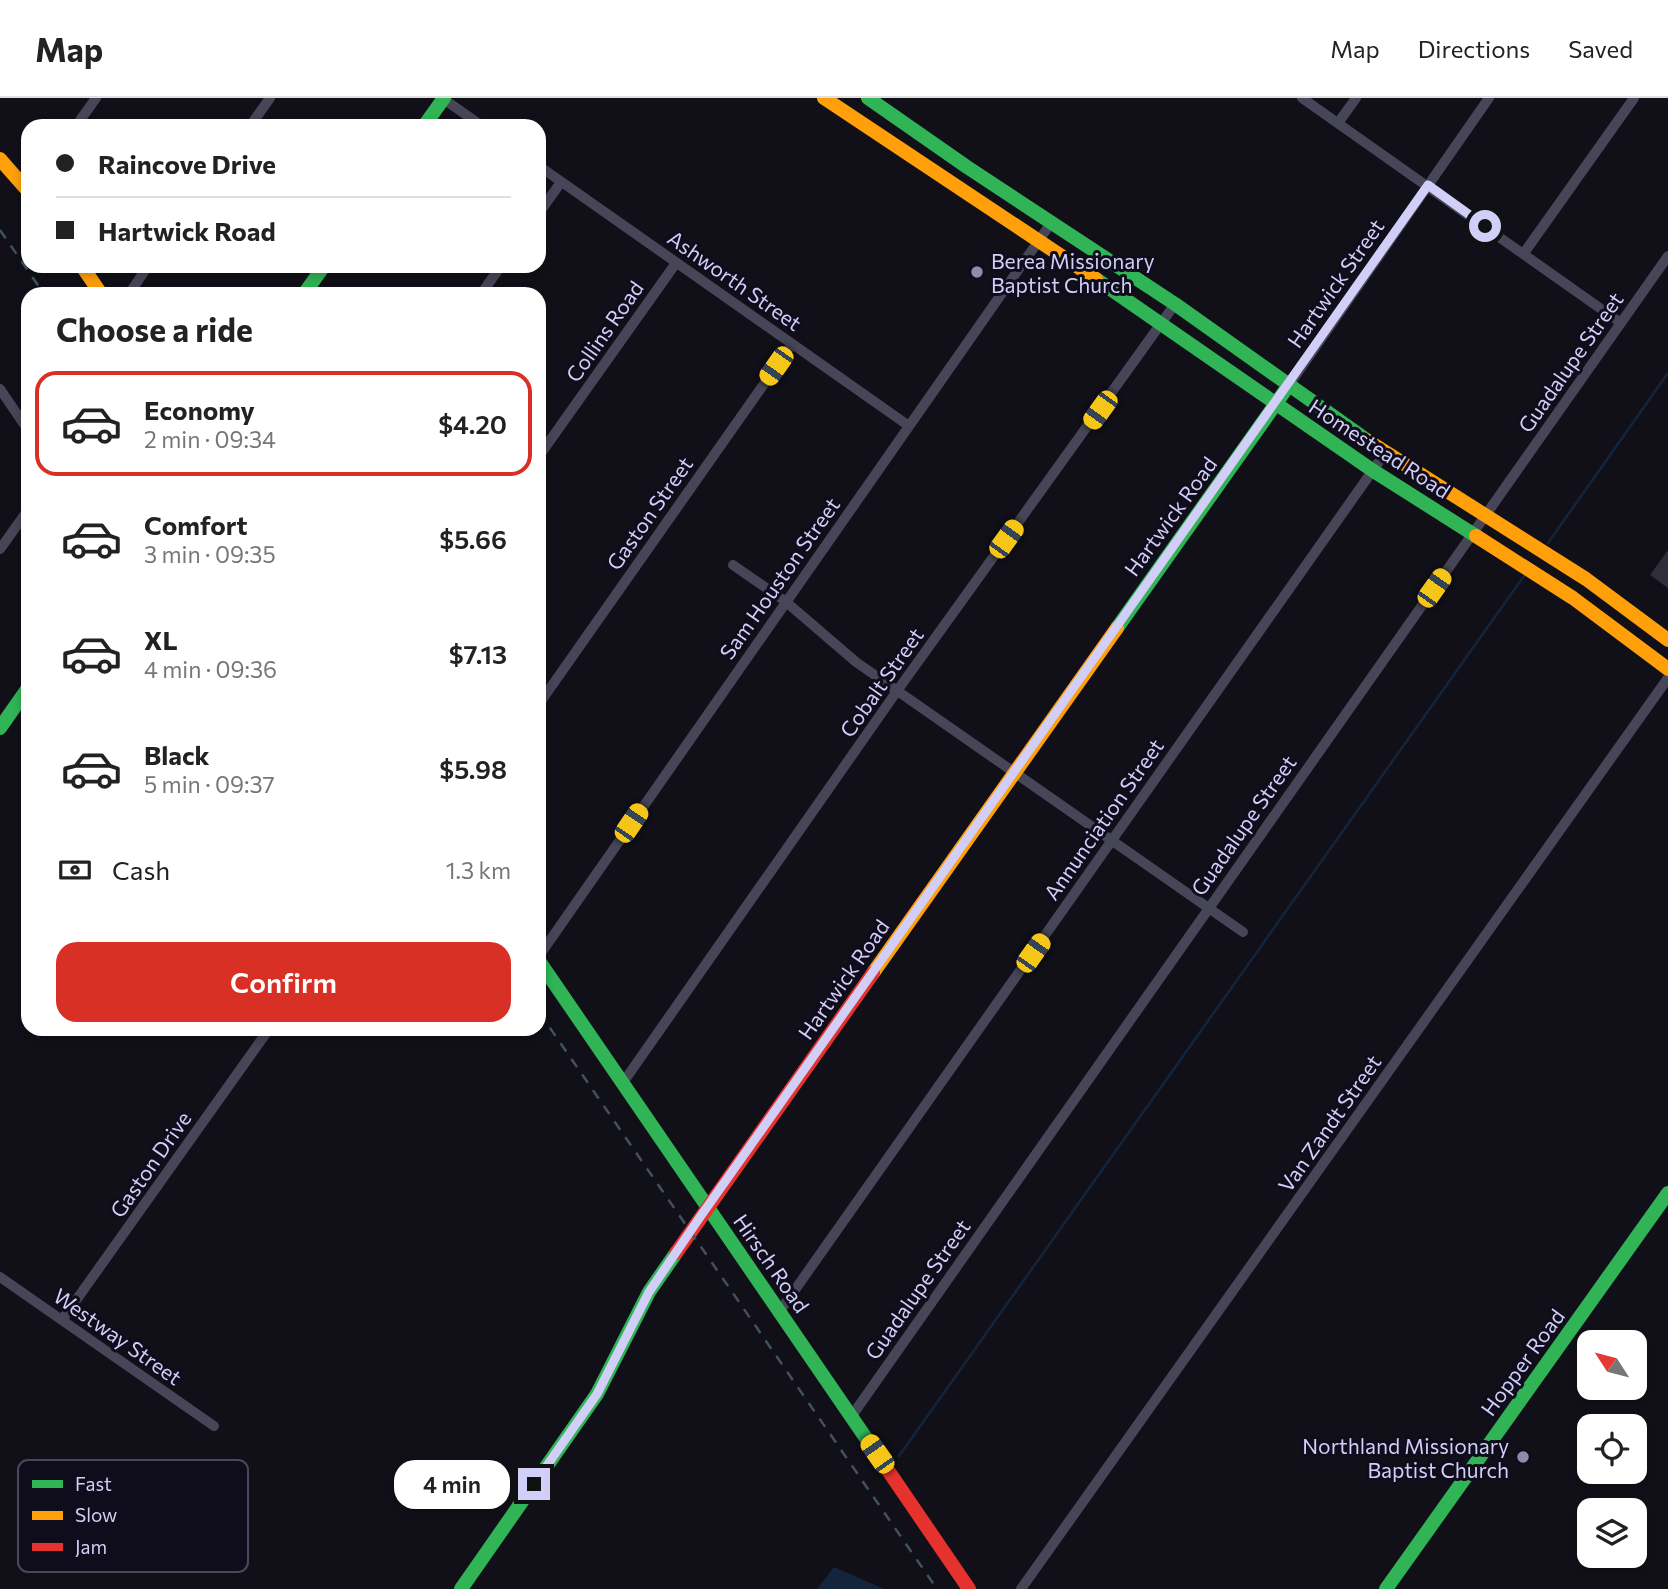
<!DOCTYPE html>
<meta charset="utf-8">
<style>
body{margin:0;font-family:Commissioner,sans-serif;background:#f2f2f2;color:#222;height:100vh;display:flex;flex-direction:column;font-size:26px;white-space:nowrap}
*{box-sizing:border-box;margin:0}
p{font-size:23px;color:#767676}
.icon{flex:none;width:38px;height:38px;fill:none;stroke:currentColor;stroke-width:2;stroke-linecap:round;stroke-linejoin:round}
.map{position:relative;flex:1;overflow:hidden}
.drawer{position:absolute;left:21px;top:189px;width:525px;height:749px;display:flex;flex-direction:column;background:#fff;border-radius:21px;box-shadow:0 4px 10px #0003}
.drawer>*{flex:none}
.top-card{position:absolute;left:21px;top:21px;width:525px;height:154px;border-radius:21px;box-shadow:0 4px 10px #0003;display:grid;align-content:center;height:154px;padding:0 35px;background:#fff}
.needle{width:46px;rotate:306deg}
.controls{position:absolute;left:1577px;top:1232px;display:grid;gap:14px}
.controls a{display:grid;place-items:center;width:70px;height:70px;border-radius:14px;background:#fff;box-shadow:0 4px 10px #0003;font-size:35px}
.end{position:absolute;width:32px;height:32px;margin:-16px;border:9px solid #d1cef8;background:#111;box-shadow:0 0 0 4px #111}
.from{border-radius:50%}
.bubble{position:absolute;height:49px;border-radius:21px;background:#fff;box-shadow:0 4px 10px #0003;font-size:23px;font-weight:600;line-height:49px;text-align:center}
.car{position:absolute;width:21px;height:42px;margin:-21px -10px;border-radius:9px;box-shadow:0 0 5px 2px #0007;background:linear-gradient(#f5c518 24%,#345 0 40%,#f5c518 0 76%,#345 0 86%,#f5c518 0)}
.top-card b{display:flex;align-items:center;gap:24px;height:66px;font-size:26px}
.top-card b+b{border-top:2px solid #e0e0e0}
.top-card i{width:18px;height:18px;background:#222}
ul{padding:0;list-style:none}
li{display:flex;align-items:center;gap:21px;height:105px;margin:0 14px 10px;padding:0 21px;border:4px solid transparent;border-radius:21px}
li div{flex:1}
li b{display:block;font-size:26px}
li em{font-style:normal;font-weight:600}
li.selected{border-color:#d93025}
li>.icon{width:63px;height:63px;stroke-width:1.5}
h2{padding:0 35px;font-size:32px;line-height:84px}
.pay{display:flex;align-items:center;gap:18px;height:77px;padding:0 35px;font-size:26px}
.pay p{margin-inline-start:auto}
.cta{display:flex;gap:14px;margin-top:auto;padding:14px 35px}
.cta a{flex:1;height:80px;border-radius:21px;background:#d93025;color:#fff;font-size:28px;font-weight:600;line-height:80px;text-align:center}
header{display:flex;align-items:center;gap:42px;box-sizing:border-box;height:98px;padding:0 35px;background:#fff;border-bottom:2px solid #e0e0e0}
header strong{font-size:33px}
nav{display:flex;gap:38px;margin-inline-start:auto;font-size:24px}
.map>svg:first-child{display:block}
.water{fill:#14243b}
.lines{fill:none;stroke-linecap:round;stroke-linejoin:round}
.stream{stroke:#14243b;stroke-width:2.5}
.building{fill:#2f2e3a}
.street{stroke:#474658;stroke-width:10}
.fast{stroke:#30b455;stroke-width:14}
.slow{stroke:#ff9f0a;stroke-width:14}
.jam{stroke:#e5322d;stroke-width:14}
.rail{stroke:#41525e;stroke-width:2.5;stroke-dasharray:10 9;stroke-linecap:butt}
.route{stroke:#d1cef8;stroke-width:9}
.poi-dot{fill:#8e8caa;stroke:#0f0d1b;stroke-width:2.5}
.labels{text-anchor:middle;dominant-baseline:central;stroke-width:6;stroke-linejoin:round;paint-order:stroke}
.poi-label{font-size:21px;fill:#d1cef8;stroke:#0f0d1b;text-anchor:start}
.street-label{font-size:21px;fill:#d1cef8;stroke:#0f0d1b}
.key{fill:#0f0d1b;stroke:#49475d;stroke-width:2}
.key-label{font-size:19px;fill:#d1cef8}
</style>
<header>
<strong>Map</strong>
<nav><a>Map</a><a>Directions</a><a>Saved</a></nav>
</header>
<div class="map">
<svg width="1668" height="1491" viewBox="0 0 1668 1491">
<rect width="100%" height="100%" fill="#111018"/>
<path class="water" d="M834,1469L884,1491H817Z"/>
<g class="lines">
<path class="stream" d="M1548,445L1668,275
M899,1358L1524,478"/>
</g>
<path class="building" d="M1668,452V490L1650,477Z"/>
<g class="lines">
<path class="street" d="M442,0L482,28
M1302,0L1621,225
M1338,25L1356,0
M76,28L96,0
M250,28L270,0
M539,68L909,328
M539,115L561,84
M1524,155L1634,0
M129,196L148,168
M481,196L501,168
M1289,287L1489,0
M0,291L28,332
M539,358L676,165
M0,451L28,412
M733,467L785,503L856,564L1243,834
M539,606L792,246
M539,858L1051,125
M622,986L897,593L1175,206
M0,1179L214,1328
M780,1213L1385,355
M62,1222L269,931
M851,1319L1668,158
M1021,1491L1668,580"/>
<path class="fast" d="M868,0L967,69L1175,206L1368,343
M424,28L444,0
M1096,181L1372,372L1476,438
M304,196L324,168
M1117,530L1289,287
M0,630L28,590
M539,863L883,1365
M461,1491L597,1296L649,1194L676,1155
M1386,1491L1668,1095"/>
<path class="slow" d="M824,0L1096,181
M0,61L28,93
M82,168L101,196
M1368,343L1586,481L1668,542
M1476,438L1573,500L1668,571
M873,875L1117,530"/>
<path class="jam" d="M676,1155L873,875
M883,1365L969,1491"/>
<path class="rail" d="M0,132L44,196
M539,914L937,1491"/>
</g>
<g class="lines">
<path class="route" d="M534,1386L597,1296L649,1194L700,1119L1428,87L1485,128"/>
</g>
<g class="poi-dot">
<circle cx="977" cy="174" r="7"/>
<circle cx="1523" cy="1359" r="7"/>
</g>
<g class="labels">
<g class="poi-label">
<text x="991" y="162">Berea Missionary<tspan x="991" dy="24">Baptist Church</tspan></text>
<text x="1509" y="1347" text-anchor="end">Northland Missionary<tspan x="1509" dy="24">Baptist Church</tspan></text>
</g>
<g class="street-label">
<text transform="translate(735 182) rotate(35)">Ashworth Street</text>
<text transform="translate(1335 185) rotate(-55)">Hartwick Street</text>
<text transform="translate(604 233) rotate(-55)">Collins Road</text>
<text transform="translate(1570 264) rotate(-55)">Guadalupe Street</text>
<text transform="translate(1380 350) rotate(33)">Homestead Road</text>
<text transform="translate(649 415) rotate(-55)">Gaston Street</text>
<text transform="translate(1170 418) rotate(-54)">Hartwick Road</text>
<text transform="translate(779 480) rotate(-55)">Sam Houston Street</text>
<text transform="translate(881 584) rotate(-55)">Cobalt Street</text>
<text transform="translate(1103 721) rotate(-55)">Annunciation Street</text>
<text transform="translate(1243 727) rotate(-55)">Guadalupe Street</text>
<text transform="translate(843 881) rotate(-55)">Hartwick Road</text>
<text transform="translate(1329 1025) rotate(-55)">Van Zandt Street</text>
<text transform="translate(150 1066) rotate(-55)">Gaston Drive</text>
<text transform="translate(772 1165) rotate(55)">Hirsch Road</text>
<text transform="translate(917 1191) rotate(-55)">Guadalupe Street</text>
<text transform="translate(118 1238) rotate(35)">Westway Street</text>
<text transform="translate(1522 1264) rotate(-54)">Hopper Road</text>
</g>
</g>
<rect x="18" y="1362" width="230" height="112" rx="10" class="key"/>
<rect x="32" y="1382" width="31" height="8" fill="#30b455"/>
<rect x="32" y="1413" width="31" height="9" fill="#ff9f0a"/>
<rect x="32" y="1445" width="31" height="8" fill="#e5322d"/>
<g class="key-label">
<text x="75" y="1393">Fast</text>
<text x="75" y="1424">Slow</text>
<text x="75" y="1456">Jam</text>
</g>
</svg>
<div class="controls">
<a><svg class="needle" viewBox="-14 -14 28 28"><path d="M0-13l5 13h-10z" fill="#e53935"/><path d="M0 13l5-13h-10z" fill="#767676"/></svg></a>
<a><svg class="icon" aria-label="locate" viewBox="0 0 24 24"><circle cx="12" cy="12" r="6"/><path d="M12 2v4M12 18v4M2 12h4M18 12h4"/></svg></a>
<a><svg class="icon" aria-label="layers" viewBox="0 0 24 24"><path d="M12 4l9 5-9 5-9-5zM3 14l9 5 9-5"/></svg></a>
</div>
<i class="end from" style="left:1485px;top:128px"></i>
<i class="end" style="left:534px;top:1386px"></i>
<div class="bubble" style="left:394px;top:1362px;width:116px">4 min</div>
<i class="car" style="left:776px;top:268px;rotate:215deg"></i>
<i class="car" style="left:1100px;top:312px;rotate:216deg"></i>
<i class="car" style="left:1006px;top:441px;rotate:36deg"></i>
<i class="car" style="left:1434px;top:490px;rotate:35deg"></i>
<i class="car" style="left:631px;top:725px;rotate:34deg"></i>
<i class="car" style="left:1033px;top:855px;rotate:35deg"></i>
<i class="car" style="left:877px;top:1356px;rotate:325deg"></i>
<div class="top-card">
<b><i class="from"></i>Raincove Drive</b>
<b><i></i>Hartwick Road</b>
</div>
<section class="drawer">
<h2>Choose a ride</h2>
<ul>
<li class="selected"><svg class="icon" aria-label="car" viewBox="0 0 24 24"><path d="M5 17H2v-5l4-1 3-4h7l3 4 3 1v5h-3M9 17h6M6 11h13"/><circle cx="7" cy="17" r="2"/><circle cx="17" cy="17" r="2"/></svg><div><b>Economy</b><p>2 min · 09:34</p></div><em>$4.20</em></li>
<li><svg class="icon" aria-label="car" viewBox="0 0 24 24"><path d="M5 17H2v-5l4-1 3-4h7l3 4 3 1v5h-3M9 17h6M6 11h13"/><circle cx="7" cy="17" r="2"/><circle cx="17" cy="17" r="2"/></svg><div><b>Comfort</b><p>3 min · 09:35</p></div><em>$5.66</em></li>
<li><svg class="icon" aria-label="car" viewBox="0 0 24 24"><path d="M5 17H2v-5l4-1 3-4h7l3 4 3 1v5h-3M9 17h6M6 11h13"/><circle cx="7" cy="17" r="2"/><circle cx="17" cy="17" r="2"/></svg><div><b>XL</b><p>4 min · 09:36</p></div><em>$7.13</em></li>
<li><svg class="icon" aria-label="car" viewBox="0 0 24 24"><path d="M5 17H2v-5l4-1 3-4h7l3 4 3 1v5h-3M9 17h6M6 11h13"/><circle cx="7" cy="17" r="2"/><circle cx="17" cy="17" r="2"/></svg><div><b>Black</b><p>5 min · 09:37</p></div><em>$5.98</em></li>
</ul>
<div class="pay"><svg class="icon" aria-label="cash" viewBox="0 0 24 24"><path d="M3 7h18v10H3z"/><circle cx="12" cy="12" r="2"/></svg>Cash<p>1.3 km</p></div>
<div class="cta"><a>Confirm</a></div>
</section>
</div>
